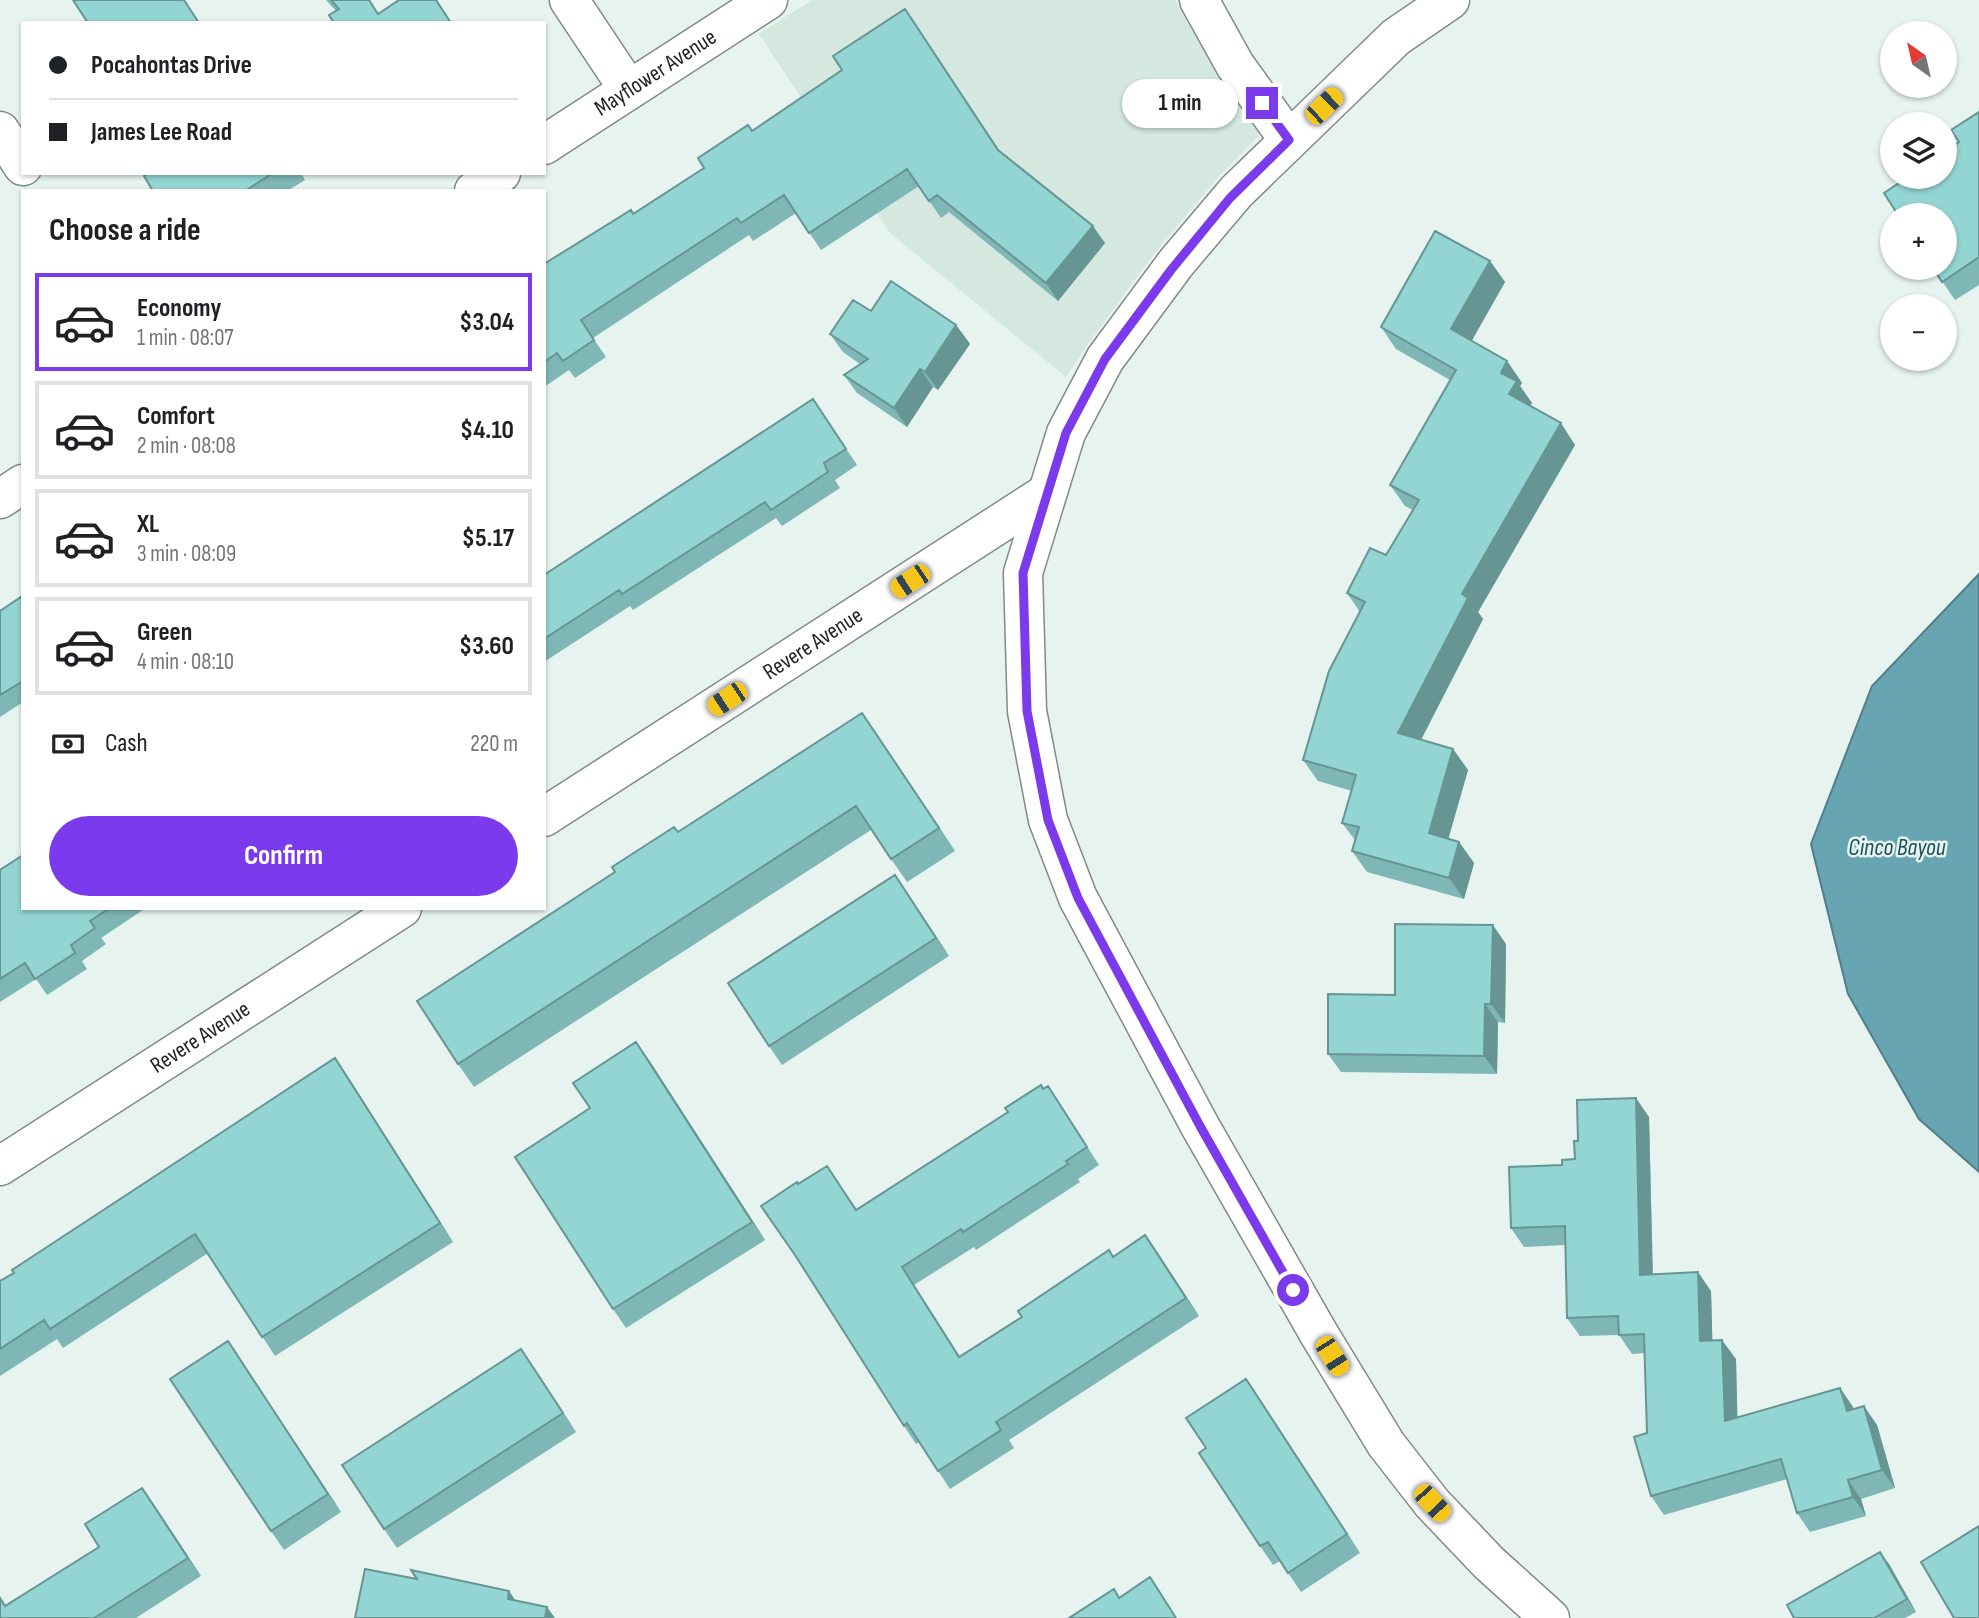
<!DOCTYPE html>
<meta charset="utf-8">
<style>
body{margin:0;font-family:"Sofia Sans Condensed",sans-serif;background:#f2f2f2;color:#202124;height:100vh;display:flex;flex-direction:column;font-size:26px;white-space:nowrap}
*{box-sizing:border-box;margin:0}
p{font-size:23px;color:#757577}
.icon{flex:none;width:38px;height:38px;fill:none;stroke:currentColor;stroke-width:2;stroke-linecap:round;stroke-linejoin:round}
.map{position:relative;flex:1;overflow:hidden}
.panel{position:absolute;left:21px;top:189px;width:525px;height:721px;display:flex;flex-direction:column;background:#fff;border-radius:0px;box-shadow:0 2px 5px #0004}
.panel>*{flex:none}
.hud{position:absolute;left:21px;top:21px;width:525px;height:154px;border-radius:0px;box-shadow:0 2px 5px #0004;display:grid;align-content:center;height:154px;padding:0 28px;background:#fff}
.needle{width:46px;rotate:326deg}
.tools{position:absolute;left:1880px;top:21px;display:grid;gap:14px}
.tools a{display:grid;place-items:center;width:77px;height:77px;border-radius:50%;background:#fff;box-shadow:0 2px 5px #0004;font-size:35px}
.end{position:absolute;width:32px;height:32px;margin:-16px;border:9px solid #7c3aed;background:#fff;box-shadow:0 0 0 4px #fff}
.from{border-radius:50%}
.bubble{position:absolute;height:49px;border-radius:24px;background:#fff;box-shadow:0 2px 5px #0004;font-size:23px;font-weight:700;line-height:49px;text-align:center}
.car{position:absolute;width:21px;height:42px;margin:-21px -10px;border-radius:9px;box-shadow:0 0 5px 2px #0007;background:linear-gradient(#f5c518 24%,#345 0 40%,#f5c518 0 76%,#345 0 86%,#f5c518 0)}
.hud b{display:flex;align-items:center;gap:24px;height:66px;font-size:26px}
.hud b+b{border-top:2px solid #e0e0e0}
.hud i{width:18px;height:18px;background:#202124}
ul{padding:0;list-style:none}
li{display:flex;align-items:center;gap:21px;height:98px;margin:0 14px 10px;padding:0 14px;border:4px solid #e0e0e0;border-radius:0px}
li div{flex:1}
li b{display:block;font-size:26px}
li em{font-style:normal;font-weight:700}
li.on{border-color:#7c3aed}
li>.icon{width:63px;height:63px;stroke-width:1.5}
h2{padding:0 28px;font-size:32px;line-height:84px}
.pay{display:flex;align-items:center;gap:18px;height:77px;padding:0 28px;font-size:26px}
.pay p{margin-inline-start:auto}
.cta{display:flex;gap:14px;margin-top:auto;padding:14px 28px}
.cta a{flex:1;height:80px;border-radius:42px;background:#7c3aed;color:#fff;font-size:28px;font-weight:700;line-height:80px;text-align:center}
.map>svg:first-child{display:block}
.built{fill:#d4e8e0}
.water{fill:#68a5b3;stroke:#527e87;stroke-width:2}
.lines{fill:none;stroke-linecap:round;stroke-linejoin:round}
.minor-casing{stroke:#808b87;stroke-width:41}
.minor{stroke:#fff;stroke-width:38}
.wall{fill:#7eb7b5}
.shaded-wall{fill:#679593}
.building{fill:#93d5d2;stroke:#679593;stroke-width:2}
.route{stroke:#7c3aed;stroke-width:9}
.labels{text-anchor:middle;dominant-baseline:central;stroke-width:5;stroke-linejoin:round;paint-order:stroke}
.street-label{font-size:23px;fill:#1e2220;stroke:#e6f3ee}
.water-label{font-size:24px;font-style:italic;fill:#1c515c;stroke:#e6f3ee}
</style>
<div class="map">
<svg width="1979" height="1618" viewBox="0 0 1979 1618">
<rect width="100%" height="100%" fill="#e6f3ee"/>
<path class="built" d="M812,0H1175L1217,75L1260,135L1219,176L1154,254L1088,344L1066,377L890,233L759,34Z"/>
<path class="water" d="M1979,574V1172L1919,1119L1848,994L1811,844L1872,686Z"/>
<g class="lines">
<g class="minor-casing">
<g id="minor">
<path d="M569,0L629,90"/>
<path d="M1199,0L1235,65L1289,140"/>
<path d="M1450,0L1396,37L1236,192L1176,263L1105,359L1066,433L1023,573L1027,711L1048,820L1078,898L1200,1126L1319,1334L1386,1444L1432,1503L1489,1563L1550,1618"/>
<path d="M0,131L23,166"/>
<path id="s1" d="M544,145L768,0"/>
<path d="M474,191L501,173"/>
<path d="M0,499L23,484"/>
<path id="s2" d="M544,817L1047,493"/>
<path id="s3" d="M0,1166L402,908"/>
</g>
</g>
<use href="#minor" class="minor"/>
</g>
<path class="wall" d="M326,0H370L378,14L436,0L451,23H334L336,11Z
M905,9L999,151L1105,243L1058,301L949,212L941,218L919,186L821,250L796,213L753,241L749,235L593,338L606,357L575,378L569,370L544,387V264L631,210L634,214L704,168L752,131L842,70Z
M1979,112V285L1955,300L1933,268L1959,142Z
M148,173H301L305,180L287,191H153Z
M1490,261L1505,282L1471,341L1507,361L1522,383L1520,386L1532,403L1530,406L1575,445L1478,612L1483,619L1421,740L1453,749L1468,770L1448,839L1459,842L1474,863L1464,899L1367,872L1352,851L1355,840L1342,823L1352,791L1318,781L1303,760L1360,612L1347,593L1386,555L1413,510L1405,506L1390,485L1450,380L1396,349L1381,327Z
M871,311L956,325L970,344L938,390L933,387L907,427L857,393L844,375L860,364L843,352L830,334Z
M813,399L857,465L835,480L840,488L782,526L776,518L633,610L630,606L544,662V575Z
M23,600V702L0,717V611Z
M878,736L955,851L907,882L871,830L474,1087L458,1064L678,832Z
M0,870L23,908H146L101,938L106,944L82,961L87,969L47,995L36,979L0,1002Z
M908,894L949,956L782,1065L769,1046Z
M1506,944L1505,1023L1498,1022L1497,1074L1341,1072L1328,1054L1395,995Z
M335,1058L348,1077L453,1242L275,1356L208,1253L63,1348L57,1339L0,1376V1281Z
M649,1060L765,1240L626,1328L613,1309L590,1108Z
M1043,1089L1060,1104L1099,1165L1078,1179L1080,1182L976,1250L974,1247L914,1285L960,1357L1145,1235L1199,1316L1009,1440L1014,1448L950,1489L919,1442L916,1444L904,1426L798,1184L827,1166L857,1210Z
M1649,1117L1653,1274L1711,1291L1712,1340L1736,1359L1737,1417L1840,1388L1854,1409L1877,1425L1895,1488L1861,1499L1866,1516L1810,1532L1797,1513L1787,1479L1664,1515L1651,1496L1647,1433L1645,1353L1632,1354L1619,1335L1580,1336L1567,1318L1565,1245L1524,1247L1511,1228L1562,1165L1575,1159L1578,1141Z
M228,1341L341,1512L284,1550L271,1531Z
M534,1368L576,1432L397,1548L384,1529Z
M1259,1398L1360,1553L1301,1592L1280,1561L1273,1565L1260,1546L1206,1448Z
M142,1488L201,1576L136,1618H0L6,1606L99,1547Z
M1889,1564L1916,1612L1905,1618H1794Z"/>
<path class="shaded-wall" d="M905,9L917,26L1010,167L998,150Z
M1093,226L1105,243L1058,301L1046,283Z
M1490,261L1505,282L1466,351L1451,329Z
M956,325L970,344L938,390L925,372Z
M1507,361L1522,383L1520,386L1532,403L1524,415L1509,394L1501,373Z
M920,369L933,387L907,427L894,408Z
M1561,423L1575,445L1478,612L1483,619L1413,755L1398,733L1462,594Z
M862,713L878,736L955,851L939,828Z
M1453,749L1468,770L1444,854L1429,833Z
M1459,842L1474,863L1464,899L1449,878Z
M895,875L908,894L949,956L936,938Z
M1493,925L1506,944L1505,1023L1491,1004Z
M1485,1004L1498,1022L1497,1074L1484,1056Z
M636,1042L649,1060L765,1240L752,1222Z
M335,1058L348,1077L453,1242L440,1223Z
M1636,1098L1649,1117L1653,1293L1640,1275Z
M1145,1235L1158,1253L1199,1316L1186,1298Z
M902,1267L914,1285L972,1376L959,1357Z
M1698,1272L1711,1291L1713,1360L1700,1341Z
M1722,1340L1736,1359L1738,1439L1725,1421Z
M228,1341L241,1360L341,1512L328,1494Z
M521,1349L534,1368L576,1432L563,1413Z
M1246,1379L1259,1398L1360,1553L1347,1534Z
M1840,1388L1853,1407L1860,1430L1847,1411Z
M1864,1406L1877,1425L1895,1488L1882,1470Z
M1848,1480L1861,1499L1866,1516L1853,1497Z
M142,1488L155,1506L201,1576L188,1558Z
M1880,1552L1889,1564L1916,1612L1907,1599Z
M509,1591L522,1610L508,1599Z
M547,1607L555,1618H545Z"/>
<path class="building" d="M73,0H184L199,23H88Z
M331,0H369L378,14L399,0H436L451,23H334L329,15L339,9Z
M905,9L998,150L1093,226L1046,283L937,195L929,201L907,169L809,233L784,195L741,223L737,218L581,320L594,340L563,361L557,353L544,362V264L631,210L633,214L704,168L698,158L748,125L752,131L842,70L833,56Z
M1979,112V257L1942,282L1933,268H1944V215H1898L1884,193L1908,177H1944V152L1959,142L1951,130Z
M148,173H273L245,191H153L144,176Z
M1435,231L1490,261L1451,329L1507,361L1501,373L1517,381L1509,394L1561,423L1462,594L1468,598L1398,733L1453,749L1429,833L1459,842L1449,878L1352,851L1359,827L1342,823L1356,775L1303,760L1329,671L1365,602L1347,593L1370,548L1386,555L1419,500L1390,485L1456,370L1381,327Z
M891,281L956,325L925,372L920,369L894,408L844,375L868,359L830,334L853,300L871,311Z
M813,399L846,449L824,463L828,472L771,510L765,502L622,594L619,590L544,639V575Z
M21,597L23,600V681L0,695V611Z
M862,713L939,828L891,859L856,806L458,1064L417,1001L615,872L612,867L674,827L678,832Z
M23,855V908H110L90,921L95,928L71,945L75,953L35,979L25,963L0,979V870Z
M895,875L936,938L769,1046L728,983Z
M1395,924L1493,925L1491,1004H1485L1484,1056L1328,1054V994L1395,995Z
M636,1042L752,1222L613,1309L515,1157L590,1108L573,1083Z
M335,1058L440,1223L262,1337L195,1234L50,1329L44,1320L0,1349V1281L14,1273L12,1270Z
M1041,1085L1043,1089L1048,1086L1087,1147L1066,1161L1068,1164L963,1232L961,1229L902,1267L959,1357L1022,1317L1018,1311L1109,1250L1113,1257L1145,1235L1186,1298L996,1422L1001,1430L938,1471L907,1423L904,1426L795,1255L761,1206L797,1182L798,1184L827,1166L856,1210L1008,1112L1005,1108Z
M1636,1098L1640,1275L1698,1272L1700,1341L1722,1340L1725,1421L1840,1388L1847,1411L1864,1406L1882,1470L1848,1480L1853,1497L1797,1513L1781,1459L1651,1496L1634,1437L1647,1433L1644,1334L1619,1335L1618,1316L1567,1318L1565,1226L1511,1228L1509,1167L1562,1165V1160L1575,1159L1574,1141H1578L1577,1100Z
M228,1341L328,1494L271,1531L170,1379Z
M521,1349L563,1413L384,1529L342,1465Z
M1246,1379L1347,1534L1288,1573L1268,1542L1260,1546L1199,1453L1206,1448L1186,1418Z
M142,1488L188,1558L94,1618H0V1598L5,1606L99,1547L85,1524Z
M1979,1526V1618H1954L1921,1562Z
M1880,1552L1907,1599L1874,1618H1794L1787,1605Z
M365,1569L417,1579L411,1570L509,1591L508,1599L547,1607L545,1618H355Z
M1150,1577L1176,1618H1069L1114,1589L1119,1598Z"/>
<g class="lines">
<path class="route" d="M1262,103L1289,140L1230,198L1171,270L1105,359L1066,433L1023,573L1027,711L1048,820L1078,898L1200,1126L1293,1290"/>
</g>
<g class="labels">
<g class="street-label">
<text stroke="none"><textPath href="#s1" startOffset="133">Mayflower Avenue</textPath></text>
<text stroke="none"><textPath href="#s2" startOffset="320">Revere Avenue</textPath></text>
<text stroke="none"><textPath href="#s3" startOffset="238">Revere Avenue</textPath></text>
</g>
<g class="water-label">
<text x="1897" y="847">Cinco Bayou</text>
</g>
</g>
</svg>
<div class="tools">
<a><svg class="needle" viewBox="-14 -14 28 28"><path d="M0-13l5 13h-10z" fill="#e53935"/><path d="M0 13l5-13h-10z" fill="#757577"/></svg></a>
<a><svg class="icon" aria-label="layers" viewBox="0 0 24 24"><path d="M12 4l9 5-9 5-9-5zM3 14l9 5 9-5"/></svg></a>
<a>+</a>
<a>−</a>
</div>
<i class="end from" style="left:1293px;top:1290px"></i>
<i class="end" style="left:1262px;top:103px"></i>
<div class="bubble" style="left:1122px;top:79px;width:116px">1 min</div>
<i class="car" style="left:1324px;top:106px;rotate:46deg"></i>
<i class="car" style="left:910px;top:581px;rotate:237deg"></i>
<i class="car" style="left:727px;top:699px;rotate:237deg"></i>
<i class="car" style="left:1332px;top:1356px;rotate:148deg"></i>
<i class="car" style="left:1432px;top:1503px;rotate:137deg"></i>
<div class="hud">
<b><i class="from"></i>Pocahontas Drive</b>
<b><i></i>James Lee Road</b>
</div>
<section class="panel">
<h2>Choose a ride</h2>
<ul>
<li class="on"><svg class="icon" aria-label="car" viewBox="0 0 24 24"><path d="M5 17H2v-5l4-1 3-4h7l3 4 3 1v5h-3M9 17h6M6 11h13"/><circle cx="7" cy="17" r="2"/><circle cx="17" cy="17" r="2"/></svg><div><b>Economy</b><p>1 min · 08:07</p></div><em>$3.04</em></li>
<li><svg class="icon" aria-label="car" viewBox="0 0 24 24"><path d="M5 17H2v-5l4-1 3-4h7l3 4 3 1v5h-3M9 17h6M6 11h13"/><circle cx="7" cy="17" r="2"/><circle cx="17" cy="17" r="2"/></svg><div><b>Comfort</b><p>2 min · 08:08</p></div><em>$4.10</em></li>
<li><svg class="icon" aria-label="car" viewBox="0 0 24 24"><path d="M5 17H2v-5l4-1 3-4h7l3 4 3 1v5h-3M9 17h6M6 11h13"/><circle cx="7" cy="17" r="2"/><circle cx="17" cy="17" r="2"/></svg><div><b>XL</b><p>3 min · 08:09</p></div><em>$5.17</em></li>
<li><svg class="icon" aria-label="car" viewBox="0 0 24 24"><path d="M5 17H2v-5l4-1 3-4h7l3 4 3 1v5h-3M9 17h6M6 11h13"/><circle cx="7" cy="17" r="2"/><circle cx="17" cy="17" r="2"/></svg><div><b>Green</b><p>4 min · 08:10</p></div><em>$3.60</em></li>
</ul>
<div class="pay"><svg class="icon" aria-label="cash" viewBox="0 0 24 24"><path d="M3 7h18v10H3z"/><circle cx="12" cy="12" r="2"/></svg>Cash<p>220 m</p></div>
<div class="cta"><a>Confirm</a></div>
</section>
</div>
